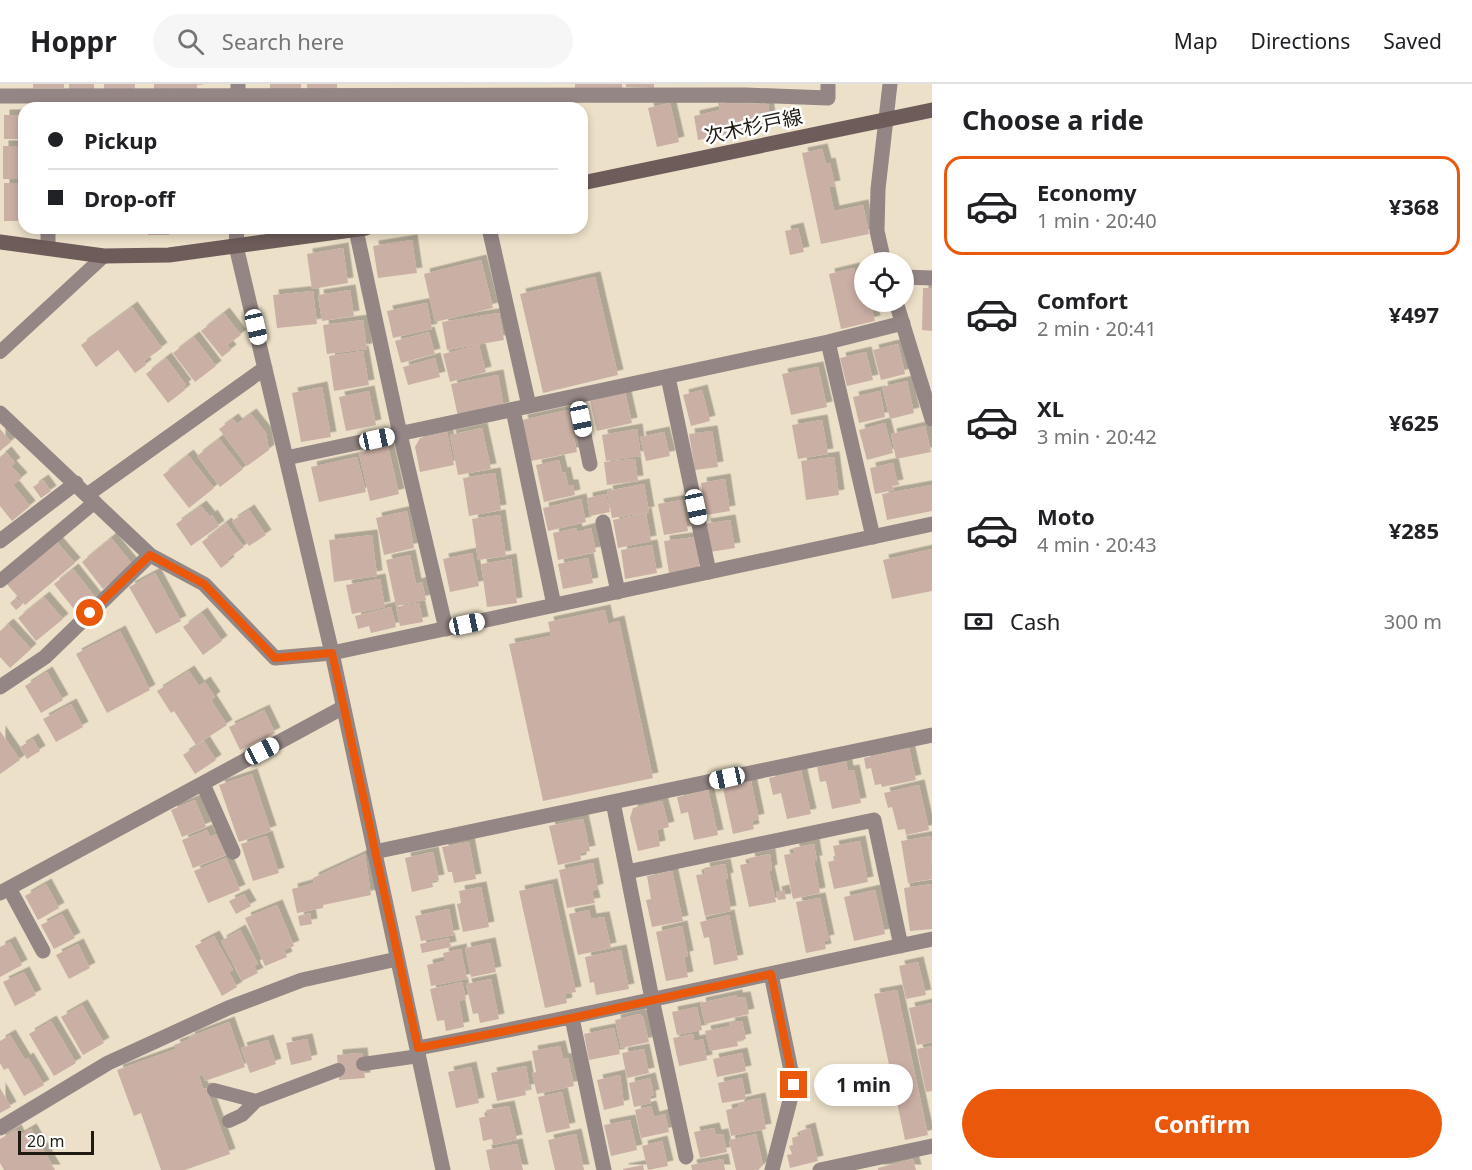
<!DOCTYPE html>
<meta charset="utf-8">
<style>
body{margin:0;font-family:"Noto Sans","Noto Sans JP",sans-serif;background:#f6f6f6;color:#202124;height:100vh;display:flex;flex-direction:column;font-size:22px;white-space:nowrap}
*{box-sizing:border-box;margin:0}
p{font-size:20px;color:#757577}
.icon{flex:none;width:33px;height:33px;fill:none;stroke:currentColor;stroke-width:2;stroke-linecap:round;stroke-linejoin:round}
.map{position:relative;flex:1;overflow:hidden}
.side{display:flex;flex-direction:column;background:#fff;width:540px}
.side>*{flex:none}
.banner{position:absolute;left:18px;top:18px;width:570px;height:132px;border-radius:18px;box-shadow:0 3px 9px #0003;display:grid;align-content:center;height:132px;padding:0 30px;background:#fff}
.fabs{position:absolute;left:854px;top:168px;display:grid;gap:12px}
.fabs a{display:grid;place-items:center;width:60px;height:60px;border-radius:50%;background:#fff;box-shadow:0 3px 9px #0003;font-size:30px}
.scale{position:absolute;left:18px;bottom:15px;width:76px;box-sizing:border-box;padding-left:6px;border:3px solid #1f1b12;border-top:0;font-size:16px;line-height:21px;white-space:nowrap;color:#1f1b12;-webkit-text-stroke:4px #fff;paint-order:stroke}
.end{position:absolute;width:27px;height:27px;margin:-14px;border:8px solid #ea580c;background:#fff;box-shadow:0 0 0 3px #fff}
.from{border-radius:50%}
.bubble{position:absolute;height:42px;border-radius:21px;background:#fff;box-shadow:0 3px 9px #0003;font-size:20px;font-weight:700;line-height:42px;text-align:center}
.car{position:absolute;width:18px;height:36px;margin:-18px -9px;border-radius:8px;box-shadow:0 0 4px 2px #0007;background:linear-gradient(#fff 24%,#345 0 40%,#fff 0 76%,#345 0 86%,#fff 0)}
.banner b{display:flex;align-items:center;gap:21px;height:57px;font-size:22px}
.banner b+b{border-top:2px solid #e0e0e0}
.banner i{width:15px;height:15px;background:#202124}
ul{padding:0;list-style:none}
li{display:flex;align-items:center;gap:18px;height:99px;margin:0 12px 9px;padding:0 18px;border:3px solid transparent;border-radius:18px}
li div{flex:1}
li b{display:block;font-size:22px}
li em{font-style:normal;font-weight:700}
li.on{border-color:#ea580c}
li>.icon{width:54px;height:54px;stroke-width:1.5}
h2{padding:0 30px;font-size:27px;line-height:72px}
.pay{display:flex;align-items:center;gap:15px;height:66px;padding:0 30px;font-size:22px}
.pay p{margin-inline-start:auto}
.primary-button{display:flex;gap:12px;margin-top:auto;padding:12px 30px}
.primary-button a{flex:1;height:69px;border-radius:36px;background:#ea580c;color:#fff;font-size:24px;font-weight:700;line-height:69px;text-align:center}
header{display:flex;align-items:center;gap:36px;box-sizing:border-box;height:84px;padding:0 30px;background:#fff;border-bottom:2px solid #e0e0e0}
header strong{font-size:28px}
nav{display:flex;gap:33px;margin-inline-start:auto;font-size:21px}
.search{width:420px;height:54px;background:#f6f6f6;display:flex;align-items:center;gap:15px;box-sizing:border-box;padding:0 21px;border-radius:33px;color:#757577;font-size:22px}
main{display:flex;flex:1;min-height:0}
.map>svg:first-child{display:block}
.building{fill:#caafa5;filter:url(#shadow)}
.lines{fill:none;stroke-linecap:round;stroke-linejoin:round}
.service{stroke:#938685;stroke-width:14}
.minor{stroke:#938685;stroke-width:15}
.tertiary{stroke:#938685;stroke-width:15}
.secondary{stroke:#6d5c5a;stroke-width:15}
.route{stroke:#ea580c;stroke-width:8}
.labels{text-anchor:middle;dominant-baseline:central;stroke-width:5;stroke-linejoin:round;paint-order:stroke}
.street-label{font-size:20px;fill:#1f1b12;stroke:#fff}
</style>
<header>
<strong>Hoppr</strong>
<div class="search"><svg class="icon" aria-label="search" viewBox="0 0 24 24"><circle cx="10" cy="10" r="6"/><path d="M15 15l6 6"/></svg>Search here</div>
<nav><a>Map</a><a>Directions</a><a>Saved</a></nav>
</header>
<main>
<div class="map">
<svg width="932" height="1086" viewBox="0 0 932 1086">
<defs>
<filter id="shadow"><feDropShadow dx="5.5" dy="-5.5" stdDeviation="0" flood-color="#0004"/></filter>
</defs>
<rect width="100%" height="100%" fill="#ece0c8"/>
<path class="building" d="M33,0H64V4H33Z
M69,0H94V5H69Z
M104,0H135V5H104Z
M154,0H197V6H154Z
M270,0H301V5H270Z
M307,0H337V5H307Z
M575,0H622V4H575Z
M626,0H654V4L626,3Z
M273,18H293V24H272Z
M670,19L679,58L657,63L648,24Z
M718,19L768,20L771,41L698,56L694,32L720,26Z
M59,20H90V24H59Z
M311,20H332V24H311Z
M348,20H370V24H348Z
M4,31H24V55H4Z
M3,62H24V95H3Z
M822,65L826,80L830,79L835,102L829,103L834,127L863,121L869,150L821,160L802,69Z
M4,99H24V137H4Z
M58,144H89V147L58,146Z
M148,144H169V151H148Z
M178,144H220V148L178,147Z
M798,144L804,168L790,171L785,147Z
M412,156L417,189L378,194L373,162Z
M343,164L348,199L312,205L307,170Z
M481,176L493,224L435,238L424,190Z
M854,184L857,198L864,196V218H870L875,237L841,245L829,190Z
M595,193L618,291L543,309L520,210Z
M923,204H932V247L922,246Z
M350,206L354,232L322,237L318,211Z
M313,207L317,240L277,244L273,211Z
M427,219L432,245L393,254L387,227Z
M132,223L162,264L144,277L146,281L135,289L118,266L96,283L81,261Z
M224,229L241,251L227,261L231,266L222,273L201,247Z
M499,229L504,256L447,266L442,238Z
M363,236L367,265L327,270L323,241Z
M429,248L435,270L401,279L395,257Z
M194,253L216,282L195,298L173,269Z
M898,260L905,290L881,296L873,266Z
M479,261L486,288L450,298L443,270Z
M363,267L369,301L334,307L329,272Z
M866,268L873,296L847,302L840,274Z
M166,274L186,301L183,303L185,306L168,319L146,290Z
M435,274L440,293L408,301L403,283Z
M818,283L827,323L791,331L782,290Z
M498,291L504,324L458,333L451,300Z
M907,297L914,329L890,335L882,303Z
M322,303L331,353L301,358L292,309Z
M702,306L710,337L691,342L683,311Z
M369,307L376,341L346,347L339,313Z
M880,307L885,333L859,339L853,313Z
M625,308L632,339L597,347L590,316Z
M568,326L577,368L531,377L522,336Z
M251,330L266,349L269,366L247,382L219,345L233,335L237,340Z
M822,336L828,370L798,375L792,341Z
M885,339L893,369L867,376L859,346Z
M925,342L931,368L896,375L891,350Z
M482,344L491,385L458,391L450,351Z
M0,345L11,358L0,367Z
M637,345L641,372L606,377L602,351Z
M712,347L718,383L695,386L689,350Z
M447,348L454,381L420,388L415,363L420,354Z
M664,348L670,372L646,377L640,353Z
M219,355L243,385L220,403L197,372Z
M388,362L399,410L370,417L359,369Z
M6,368L15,379L11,382L22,394L13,401L30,422L12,437L0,422V373Z
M188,371L214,404L189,424L163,391Z
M357,373L366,408L319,418L311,383Z
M834,373L839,411L806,416L801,377Z
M635,375L638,397L607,401L604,378Z
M559,376L562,389L565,388L568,401H573L575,411L544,418L536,381Z
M893,379L898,401L892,402L894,406L875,410L870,384Z
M495,389L501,426L469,432L463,394Z
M725,395L730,427L706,431L701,399Z
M43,396L51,407L41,414L33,403Z
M644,400L649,428L612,434L607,407Z
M932,401V427L887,436L882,410Z
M606,410L610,428L590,432L587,414Z
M581,415L586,438L548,447L543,424Z
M682,416L688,447L664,451L658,420Z
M201,422L210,433L212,431L219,442L191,462L176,440Z
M249,426L266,451L249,462L232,437Z
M407,427L414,464L384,471L376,434Z
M646,429L651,457L618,464L613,436Z
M500,431L506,472L478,476L472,435Z
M730,436L735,464L710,468L705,440Z
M226,439L244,463L227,475L229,478L221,484L202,458Z
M576,444L577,448L591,444L596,468L558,476L553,449Z
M372,451L377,492L334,498L329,456Z
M695,453L700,485L669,489L664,457Z
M111,454L133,481L103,505L82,478Z
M56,457L75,479L25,521L6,499Z
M652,461L657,489L625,495L621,466Z
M932,465V507L892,515L883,476Z
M472,469L479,502L450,508L443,475Z
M410,471L416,500L422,498L426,516L396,522L386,476Z
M588,474L593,499L563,505L558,480Z
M511,475L517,519L487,523L481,480Z
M73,485L96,514L77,529L54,500Z
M155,489L181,537L156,550L129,503Z
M380,495L385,523L352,530L346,501Z
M44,513L63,535L36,557L18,534Z
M16,514L22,521L16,526L10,519Z
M419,519L423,538L400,542L396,523Z
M391,523L396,543L371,549L369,542L358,545L355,532Z
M605,526L608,540L619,537L653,694L543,717L509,560L551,552L548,538Z
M202,529L222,557L203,571L183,543Z
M8,540L31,565L10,584L0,573V547Z
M120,547L150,606L107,629L76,570Z
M189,587L199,602L205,598L215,613L211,616L227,641L196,661L174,627L171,629L157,607Z
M47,588L63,616L41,629L25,602Z
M71,620L83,643L56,658L43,635Z
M264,626L275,649L240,666L229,643Z
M0,647L20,676L0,690Z
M33,655L40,667L27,675L20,663Z
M204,657L216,676L195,690L183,671Z
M909,664L916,696L882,703L881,700L875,701L871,684L866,685L864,674Z
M846,677L848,687L854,686L861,719L832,725L826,697L820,698L817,683Z
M801,686L811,730L787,735L781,709L773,711L769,694Z
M252,690L271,747L239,758L219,701Z
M751,697L759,735L752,737L754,745L733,750L723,704Z
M919,701L929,746L906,751L905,745L898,746L892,723L888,724L884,709Z
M708,706L718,751L694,756L688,728L681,730L677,713Z
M195,716L206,743L182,753L171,726Z
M662,717L669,743L657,746L660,762L638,767L630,734L633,724Z
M583,735L590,767L580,769L581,776L558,781L549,742Z
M207,746L210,753L217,750L226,771L193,784L182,756Z
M267,752L279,789L253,797L241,760Z
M931,752L932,795L908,799L901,757Z
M860,757L868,798L834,805L828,778L836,776L833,762Z
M469,758L476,795L454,799L452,788H448L442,763Z
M814,760L817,777H814L820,809L793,815L784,771L795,769L793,764Z
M433,768L439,796L432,797L433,803L412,808L405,774Z
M365,770L371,811L323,821V824L297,829L292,805L314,799L313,794Z
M770,770L772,786L769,787L776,818L749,823L740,781L750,779L749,774Z
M226,774L240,806L208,819L194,787Z
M593,779L598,805L592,807L595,819L567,824L559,786Z
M725,780L728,794L725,795L731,827L705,832L696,791L705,790L704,784Z
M672,787L683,837L652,843L646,816L651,815L647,792Z
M46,800L59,824L38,836L25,812Z
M552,800L576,908L565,910L567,919L545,924L519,807Z
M932,800V845L910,847L904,804Z
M481,803L489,843L463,848L457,820L461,819L459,807Z
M784,806L786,815L778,816L776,808Z
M875,806L885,850L854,857L844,813Z
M244,810L251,822L236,830L229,817Z
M820,814L829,856L824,857L826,865L806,869L796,818Z
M277,821L294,862L284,866L287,873L265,882L245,834Z
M449,825L454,851L421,857L415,832Z
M589,826L591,835L604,833L611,864L578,871L569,830Z
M310,829L312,840L300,842L298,832Z
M62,830L75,854L54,865L41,841Z
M729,831L738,876L714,881L709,853L704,854L700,838Z
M682,842L688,872L684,873L688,893L666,897L656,848Z
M240,846L258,880L254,882L258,889L242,897L221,857Z
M214,852L233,886L229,888L237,903L222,912L195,862Z
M449,854L451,863L422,869L420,860Z
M10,858L22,881L0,893V863Z
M490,859L496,888L471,893L465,864Z
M78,860L90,884L69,895L56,871Z
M461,865L467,895L431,902L427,881L445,877L443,869Z
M621,866L629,905L596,911L594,898L590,899L585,873Z
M918,878L926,911L906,915L899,882Z
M24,888L36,911L15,922L3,898Z
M491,895L499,935L480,939L478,929L473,930L466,900Z
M462,898L466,915L459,917L464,943L446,947L444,936L437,937L430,905Z
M897,906L928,1051L905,1056L874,910Z
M737,911V914L745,913L749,930L705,940L700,919Z
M932,919V958L917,961L909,924Z
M82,921L104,959L83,971L61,933Z
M697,923L702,946L677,951L672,928Z
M639,930L643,933L649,958L621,964L615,936Z
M51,937L76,979L54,992L29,950Z
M742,937L746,955L737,957L738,962L710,967L705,947L730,942L729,939Z
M229,938L245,983L205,997L203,991L199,992L203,1005L206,1004L230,1070L185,1086H161L141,1029L134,1032L117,986L176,965L174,961L190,955L189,953Z
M614,944L620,970L589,976L584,950Z
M693,950L694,957L703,955L707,976L679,982L673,954Z
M10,951L25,976L28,974L44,1001L24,1012L8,984L4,986L0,979V957Z
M307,955L312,976L291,981L286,959Z
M268,956L276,980L250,989L241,964Z
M560,962L563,975L568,974L574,1002L537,1010L532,989L536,988L532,967Z
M932,962V1007L926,1008L917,965Z
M644,965L649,989L627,994L622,969Z
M362,969L365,994L339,996L337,971Z
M742,969L746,987L717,993L713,975Z
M526,982L530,1005L525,1006L526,1011L497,1017L491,989Z
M471,983L479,1019L456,1024L448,988Z
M620,991L624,1021L604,1026L597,996Z
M650,994L654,1011L650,1012L651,1019L634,1023L629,999Z
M742,994L746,1015L722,1019L718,999Z
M0,1004L11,1023L0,1029Z
M562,1008L570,1044L546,1049L538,1013Z
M760,1014L766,1045L731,1052L726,1026L739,1023L738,1019Z
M509,1022L517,1056L493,1061L492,1055L483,1057L479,1034L488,1032L486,1026Z
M651,1022L654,1033L665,1030L669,1048L641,1054L635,1026Z
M630,1036L637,1066L611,1072L604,1041Z
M714,1044L716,1051L723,1050L727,1068L700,1074L694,1048Z
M810,1044L818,1077L790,1084L787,1071L792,1070L789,1062L793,1061L792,1054L801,1051L800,1047Z
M31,1045L55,1086H4L0,1079V1055L16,1046L19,1052Z
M576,1050L584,1086H555L548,1056Z
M756,1050L763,1081L758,1086H736L729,1056Z
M662,1057L668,1082L648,1086L642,1062Z
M517,1060L523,1086H490L486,1066Z
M723,1075L725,1086H692L691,1081Z
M913,1075L916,1086H878V1084Z
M643,1081L644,1086H623V1085Z"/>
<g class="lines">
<path class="service" d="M0,268L104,172
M0,497L95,418
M363,980L419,972
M214,1006L256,1017
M229,1037L242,1031L256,1017L338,986"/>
<path class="minor" d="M0,12L745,11L828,14V0
M238,24V0
M489,144L529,322
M356,146L400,350L446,545
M48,164V144
M884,178L877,147L878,105L890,0
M903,193L932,194
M896,218L932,335
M828,258L873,453
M668,293L709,488
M576,312L590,380
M513,326L554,521
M0,329L150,471L204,500L275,574L332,569L236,162L237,144
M286,374L828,258L903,239
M87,411L265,284
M603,438L618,508
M0,457L76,399
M0,603L45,573L150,471
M203,700L233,768
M613,718L627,788
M374,768L932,651
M9,804L43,867
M0,809L342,624
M771,890L794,1001L772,1086
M572,934L604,1086
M418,964C590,931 760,891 932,855
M0,1044L108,979L228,924L302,896L397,875
M686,1073L652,915L627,788L874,736L901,862
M820,1086L932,1062"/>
<path class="tertiary" d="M443,1086L332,569L932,440"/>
<path class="secondary" d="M582,99L932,26
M0,158L104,172L169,171L366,144"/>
</g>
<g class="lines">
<path class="route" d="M90,529L150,471L204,500L275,574L332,569L418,964L572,934L771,890L794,1001"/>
</g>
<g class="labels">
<g class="street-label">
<text transform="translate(753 42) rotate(-12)">次木杉戸線</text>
</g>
</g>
</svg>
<div class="fabs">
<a><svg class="icon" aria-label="locate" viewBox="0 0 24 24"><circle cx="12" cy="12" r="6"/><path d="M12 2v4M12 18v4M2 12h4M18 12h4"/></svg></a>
</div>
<div class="scale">20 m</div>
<i class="end from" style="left:90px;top:529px"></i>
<i class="end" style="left:794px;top:1001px"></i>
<div class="bubble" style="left:814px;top:980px;width:99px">1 min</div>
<i class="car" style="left:256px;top:243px;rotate:167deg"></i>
<i class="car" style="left:581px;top:335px;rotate:168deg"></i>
<i class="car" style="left:377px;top:355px;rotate:78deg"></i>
<i class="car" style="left:696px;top:423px;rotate:168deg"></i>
<i class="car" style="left:467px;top:540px;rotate:78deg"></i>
<i class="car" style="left:262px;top:667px;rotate:62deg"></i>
<i class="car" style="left:727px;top:694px;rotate:258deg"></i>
<div class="banner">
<b><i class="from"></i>Pickup</b>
<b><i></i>Drop-off</b>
</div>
</div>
<section class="side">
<h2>Choose a ride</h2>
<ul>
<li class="on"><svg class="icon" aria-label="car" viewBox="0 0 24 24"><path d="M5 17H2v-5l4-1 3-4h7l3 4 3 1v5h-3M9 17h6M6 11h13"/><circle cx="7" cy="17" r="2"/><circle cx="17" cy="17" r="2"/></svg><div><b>Economy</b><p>1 min · 20:40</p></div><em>¥368</em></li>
<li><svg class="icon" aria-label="car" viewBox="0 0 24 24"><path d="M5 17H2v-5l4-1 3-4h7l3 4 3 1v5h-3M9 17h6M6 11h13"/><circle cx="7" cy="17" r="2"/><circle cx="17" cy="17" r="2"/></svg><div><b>Comfort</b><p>2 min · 20:41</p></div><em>¥497</em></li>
<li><svg class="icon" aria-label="car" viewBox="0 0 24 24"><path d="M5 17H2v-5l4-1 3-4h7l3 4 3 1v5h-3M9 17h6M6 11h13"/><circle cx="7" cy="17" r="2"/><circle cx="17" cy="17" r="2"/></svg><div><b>XL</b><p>3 min · 20:42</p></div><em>¥625</em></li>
<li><svg class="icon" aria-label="car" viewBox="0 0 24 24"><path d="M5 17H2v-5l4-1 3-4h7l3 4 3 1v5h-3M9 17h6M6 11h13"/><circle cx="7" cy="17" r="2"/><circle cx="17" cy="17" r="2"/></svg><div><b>Moto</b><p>4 min · 20:43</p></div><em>¥285</em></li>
</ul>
<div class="pay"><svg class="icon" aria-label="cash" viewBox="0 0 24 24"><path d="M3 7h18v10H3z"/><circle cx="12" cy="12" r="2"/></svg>Cash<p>300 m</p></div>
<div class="primary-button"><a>Confirm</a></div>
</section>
</main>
